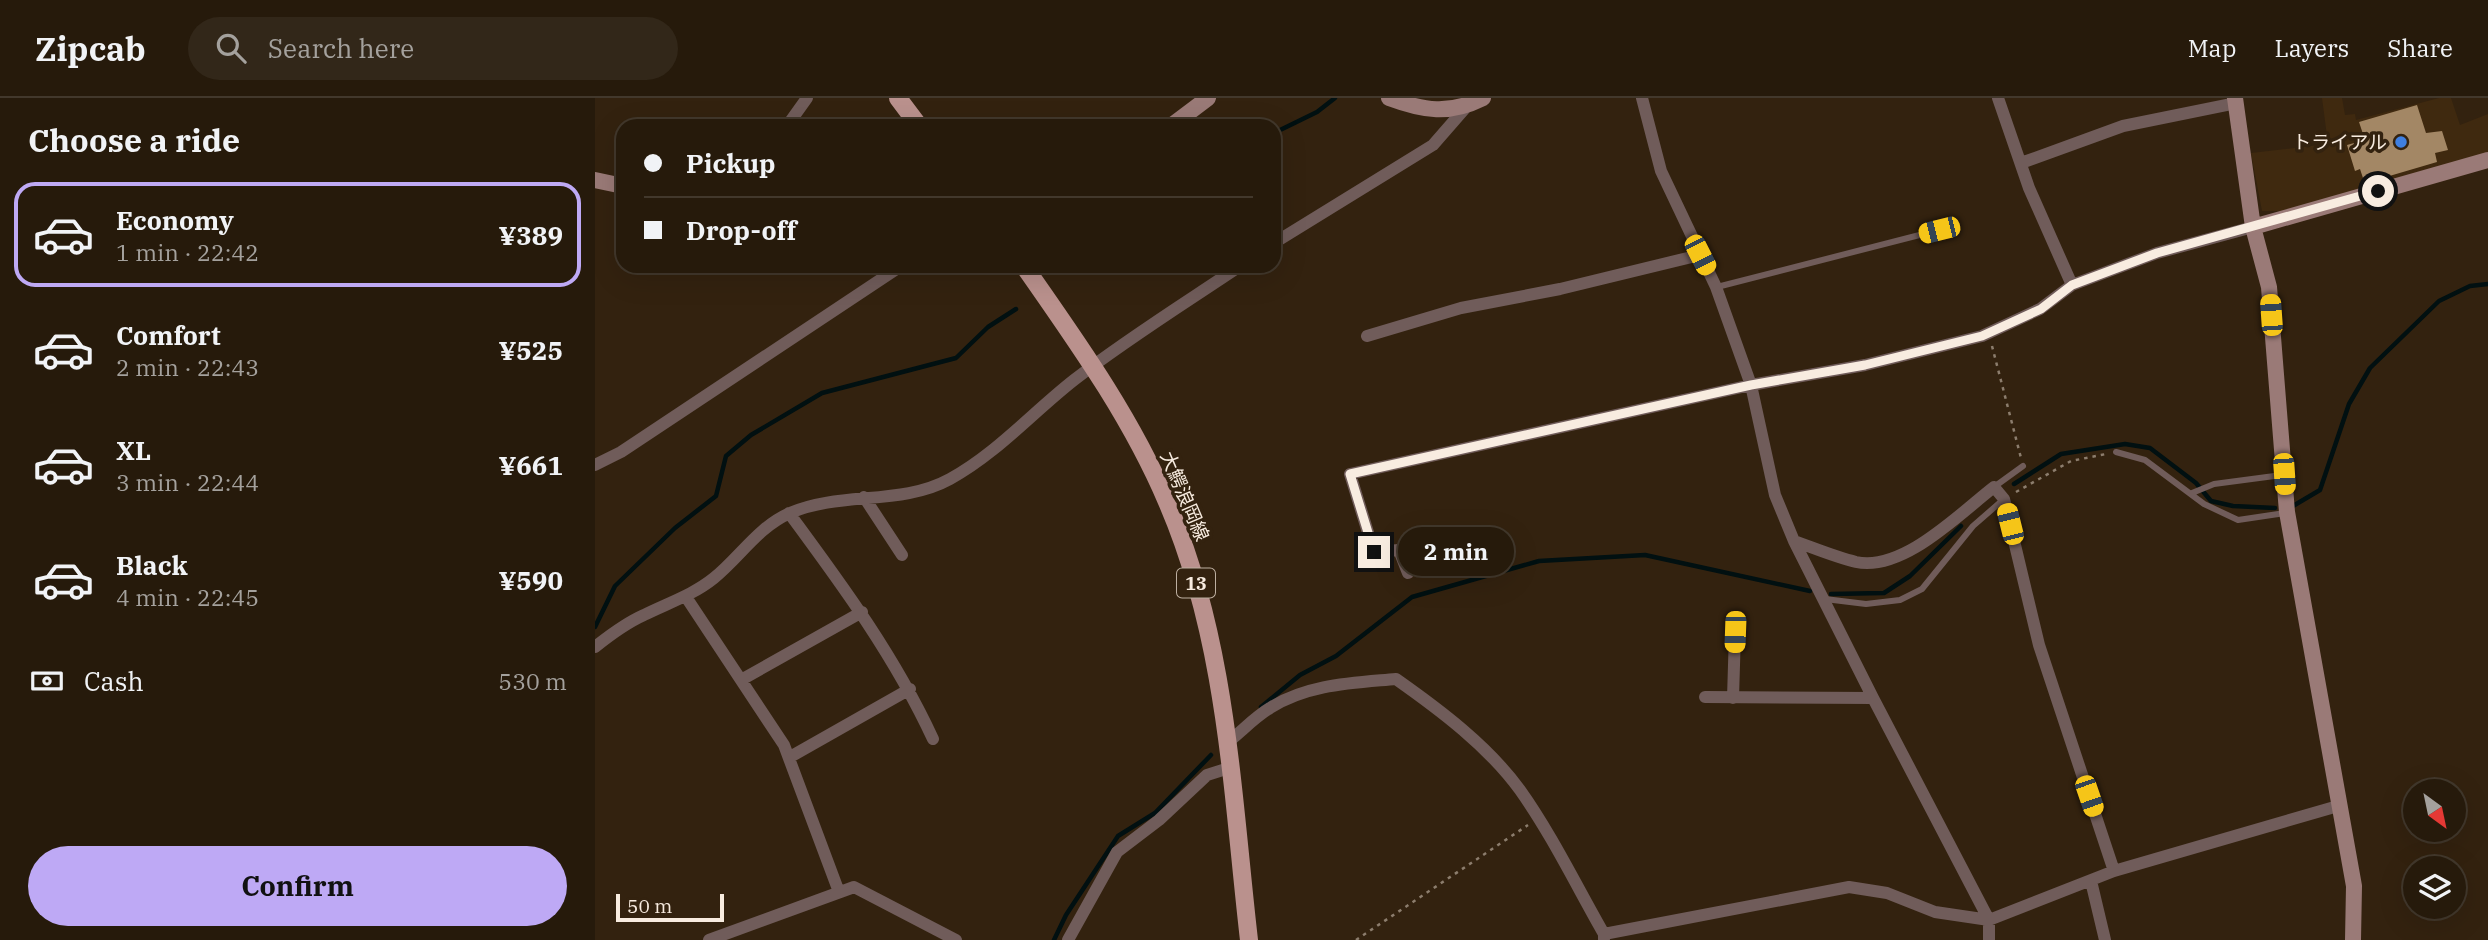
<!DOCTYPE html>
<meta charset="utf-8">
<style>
body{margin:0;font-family:"IBM Plex Serif","Noto Sans JP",serif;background:#322719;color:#f1f3f6;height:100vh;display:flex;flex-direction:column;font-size:26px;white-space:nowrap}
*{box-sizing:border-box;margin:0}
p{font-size:23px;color:#a4a19d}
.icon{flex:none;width:38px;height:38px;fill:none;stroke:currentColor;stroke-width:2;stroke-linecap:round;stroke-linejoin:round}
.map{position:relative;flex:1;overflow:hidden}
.panel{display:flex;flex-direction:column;background:#261a0b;width:595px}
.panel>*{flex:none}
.banner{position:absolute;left:21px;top:21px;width:665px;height:154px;border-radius:21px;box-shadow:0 7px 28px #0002,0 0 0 2px #42382c;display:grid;align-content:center;height:154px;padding:0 28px;background:#261a0b}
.needle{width:46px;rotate:147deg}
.tools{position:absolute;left:1808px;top:681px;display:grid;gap:14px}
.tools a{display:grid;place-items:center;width:63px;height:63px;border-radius:50%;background:#261a0b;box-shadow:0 7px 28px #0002,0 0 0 2px #42382c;font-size:35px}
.scale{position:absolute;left:21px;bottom:18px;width:108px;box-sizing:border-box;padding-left:7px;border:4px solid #f8ece0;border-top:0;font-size:19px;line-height:24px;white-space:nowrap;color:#f8ece0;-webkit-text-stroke:5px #33220f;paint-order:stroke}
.end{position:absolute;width:32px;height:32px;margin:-16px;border:9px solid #f8ece0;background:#111;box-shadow:0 0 0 4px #111}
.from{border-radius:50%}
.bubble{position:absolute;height:49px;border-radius:24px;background:#261a0b;box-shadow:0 7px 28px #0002,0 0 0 2px #42382c;font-size:23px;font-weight:800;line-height:49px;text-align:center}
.car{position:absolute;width:21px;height:42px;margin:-21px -10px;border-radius:9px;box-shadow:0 0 5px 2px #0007;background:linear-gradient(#f5c518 24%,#345 0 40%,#f5c518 0 76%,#345 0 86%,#f5c518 0)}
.banner b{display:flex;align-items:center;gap:24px;height:66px;font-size:26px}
.banner b+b{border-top:2px solid #42382c}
.banner i{width:18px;height:18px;background:#f1f3f6}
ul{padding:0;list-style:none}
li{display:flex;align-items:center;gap:21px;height:105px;margin:0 14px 10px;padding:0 14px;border:4px solid transparent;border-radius:21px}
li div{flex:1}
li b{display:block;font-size:26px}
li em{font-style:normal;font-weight:800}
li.selected{border-color:#bea9f5}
li>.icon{width:63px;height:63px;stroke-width:1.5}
h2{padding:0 28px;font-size:32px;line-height:84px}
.pay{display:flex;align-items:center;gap:18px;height:77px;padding:0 28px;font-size:26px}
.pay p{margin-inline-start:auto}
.button{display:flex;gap:14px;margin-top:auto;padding:14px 28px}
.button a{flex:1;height:80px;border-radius:42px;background:#bea9f5;color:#111;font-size:28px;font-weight:800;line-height:80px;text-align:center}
header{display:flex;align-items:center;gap:42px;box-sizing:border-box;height:98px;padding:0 35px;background:#261a0b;border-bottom:2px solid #42382c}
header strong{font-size:33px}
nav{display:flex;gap:38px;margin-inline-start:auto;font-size:24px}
.search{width:490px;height:63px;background:#322719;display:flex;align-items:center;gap:18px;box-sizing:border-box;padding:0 24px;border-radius:38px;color:#a4a19d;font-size:26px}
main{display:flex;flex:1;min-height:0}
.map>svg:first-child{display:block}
.built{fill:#3f290f}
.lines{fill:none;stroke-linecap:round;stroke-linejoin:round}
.stream{stroke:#011011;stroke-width:4.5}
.building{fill:#a38765}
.path{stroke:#8c7d6d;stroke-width:2.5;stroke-dasharray:3.5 5;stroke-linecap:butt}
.lane{stroke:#705c5a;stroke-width:6}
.street{stroke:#705c5a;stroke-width:12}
.secondary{stroke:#9a7a77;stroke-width:16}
.primary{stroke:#ba918d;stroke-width:18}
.route{stroke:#f8ece0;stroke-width:9}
.shop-dot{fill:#3f7fe0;stroke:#33220f;stroke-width:2.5}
.labels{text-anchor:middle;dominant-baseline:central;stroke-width:7;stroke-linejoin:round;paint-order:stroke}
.shield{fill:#33220f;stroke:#bdafa1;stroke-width:2}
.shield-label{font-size:18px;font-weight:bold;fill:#f8ece0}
.poi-label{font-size:19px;fill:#f8ece0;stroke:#33220f;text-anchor:end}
.street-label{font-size:19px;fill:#f8ece0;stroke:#33220f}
</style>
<header>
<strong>Zipcab</strong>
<div class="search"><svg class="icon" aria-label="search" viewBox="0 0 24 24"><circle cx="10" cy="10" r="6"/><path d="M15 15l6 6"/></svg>Search here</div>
<nav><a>Map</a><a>Layers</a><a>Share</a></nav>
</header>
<main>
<section class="panel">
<h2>Choose a ride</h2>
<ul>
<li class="selected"><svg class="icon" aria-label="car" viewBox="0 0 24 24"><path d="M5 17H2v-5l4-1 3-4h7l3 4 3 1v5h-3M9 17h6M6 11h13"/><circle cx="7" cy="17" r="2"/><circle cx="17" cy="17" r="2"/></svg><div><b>Economy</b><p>1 min · 22:42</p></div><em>¥389</em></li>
<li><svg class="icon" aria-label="car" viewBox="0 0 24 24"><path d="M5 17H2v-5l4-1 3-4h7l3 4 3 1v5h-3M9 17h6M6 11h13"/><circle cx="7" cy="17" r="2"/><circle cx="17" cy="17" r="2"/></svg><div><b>Comfort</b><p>2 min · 22:43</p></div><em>¥525</em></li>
<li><svg class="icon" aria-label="car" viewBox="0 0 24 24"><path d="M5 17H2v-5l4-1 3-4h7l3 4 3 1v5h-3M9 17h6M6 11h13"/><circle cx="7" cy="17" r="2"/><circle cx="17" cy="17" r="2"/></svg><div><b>XL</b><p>3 min · 22:44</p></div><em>¥661</em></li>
<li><svg class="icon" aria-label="car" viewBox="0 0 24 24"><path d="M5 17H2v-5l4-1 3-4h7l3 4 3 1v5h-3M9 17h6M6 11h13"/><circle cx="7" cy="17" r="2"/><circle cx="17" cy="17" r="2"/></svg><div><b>Black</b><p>4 min · 22:45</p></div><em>¥590</em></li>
</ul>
<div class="pay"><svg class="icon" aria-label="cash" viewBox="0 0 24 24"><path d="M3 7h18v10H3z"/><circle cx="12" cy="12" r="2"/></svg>Cash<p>530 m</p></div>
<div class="button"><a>Confirm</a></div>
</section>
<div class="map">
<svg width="1893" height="842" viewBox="0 0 1893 842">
<rect width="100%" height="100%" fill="#33220f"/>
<path class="built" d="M1727,0H1747L1750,17L1760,16L1761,22L1844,0H1856L1865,27L1893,16V55L1686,113H1667L1656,55L1733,46Z"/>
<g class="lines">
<path class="stream" d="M679,35L722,14L740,0
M467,172L475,168
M1419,386L1466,356L1530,346L1555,350L1601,385L1616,403L1638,408L1680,410
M1698,408L1725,392L1754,306L1775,270L1844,203L1875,188L1893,186
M1236,496L1289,495L1315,478L1366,428
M0,529L20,488L80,430L121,398L131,358L156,337L227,295L361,260L393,229L421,211
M666,609L705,577L741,558L817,499L944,463L1050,457L1215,493
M459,842L471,817L523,738L560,715L616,657"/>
</g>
<path class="building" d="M1822,7L1831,35L1847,33L1853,52L1840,55L1842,64L1774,84L1772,78L1768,80L1765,71L1760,73L1752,47L1770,42L1764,24Z"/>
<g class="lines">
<path class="path" d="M1397,248L1426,360
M1421,394L1476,363L1511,356
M761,842L933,727"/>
<path class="lane" d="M1122,189L1344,132
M1521,354L1550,362L1609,406L1643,422L1690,415
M1399,389L1428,368
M1597,395L1619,386L1687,377
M1230,501L1271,506L1305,502L1327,491L1378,428L1409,401"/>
<path class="street" d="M1047,0L1066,73L1121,189L1156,287L1180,397L1199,443L1278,600L1394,822V842
M1403,0L1434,90L1477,187
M192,28L212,0
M1426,65L1528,28L1641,5
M679,145L838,47L872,8
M772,238L866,210L965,191L1105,157
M0,367L26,354L306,168
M269,399L307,457
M194,415C248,488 300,559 338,641
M1199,443C1219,450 1240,459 1261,464C1308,474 1364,416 1399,389L1409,401L1444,547L1519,773
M813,475L804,452L779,454L755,376L1156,287L1270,267L1387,238L1445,211L1477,187L1562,155L1658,129
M91,499L189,647L244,794
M0,549C15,537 31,525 49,517C73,505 98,497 119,480C145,459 163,429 195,415C246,393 306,408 355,381C402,355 437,315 479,282C532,241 590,205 645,168
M146,582L267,514
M1110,599L1278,600
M1138,600L1140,534
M633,644C647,633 660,619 675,610C713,586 758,585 801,581C845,612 893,648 925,692C957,737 982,789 1009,836V842
M195,659L315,591
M1496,783L1510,842
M1009,836L1254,789L1292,795L1340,814L1394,822L1519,773L1743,708
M114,842L259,789L361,842
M473,842L522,754L564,722L612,677L634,670"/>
<path class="secondary" d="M794,0C829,13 854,17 888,0
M1640,0L1658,129L1674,189L1692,414L1759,788L1758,842
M576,28L613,0
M0,82L28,88
M1658,129L1893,62"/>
<path class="primary" d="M303,0L324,28
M429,168C482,244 536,319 572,404C632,542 637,695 654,842"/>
</g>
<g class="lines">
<path class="route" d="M779,454L755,376L1156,287L1270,267L1387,238L1446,211L1477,187L1562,155L1783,93"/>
</g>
<circle class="shop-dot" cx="1806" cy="44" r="7"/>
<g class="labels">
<rect class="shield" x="582" y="470.5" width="38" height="29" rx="5"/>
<g class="shield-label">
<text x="601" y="485">13</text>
</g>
<g class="poi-label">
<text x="1792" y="44">トライアル</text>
</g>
<g class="street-label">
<text transform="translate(590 398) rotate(67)">大鰐浪岡線</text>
</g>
</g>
</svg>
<div class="tools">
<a><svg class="needle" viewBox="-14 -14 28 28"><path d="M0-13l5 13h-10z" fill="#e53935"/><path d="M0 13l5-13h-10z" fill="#a4a19d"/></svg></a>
<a><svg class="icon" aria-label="layers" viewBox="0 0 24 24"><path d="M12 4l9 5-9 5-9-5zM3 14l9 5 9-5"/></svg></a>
</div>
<div class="scale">50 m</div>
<i class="end from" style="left:1783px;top:93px"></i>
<i class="end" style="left:779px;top:454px"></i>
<div class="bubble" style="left:803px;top:429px;width:116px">2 min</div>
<i class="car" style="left:1344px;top:132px;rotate:256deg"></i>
<i class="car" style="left:1105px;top:157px;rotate:153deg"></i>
<i class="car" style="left:1676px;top:217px;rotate:356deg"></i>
<i class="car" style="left:1689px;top:376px;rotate:176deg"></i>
<i class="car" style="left:1415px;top:426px;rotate:346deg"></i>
<i class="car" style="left:1140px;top:534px;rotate:182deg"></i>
<i class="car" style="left:1494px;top:698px;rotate:161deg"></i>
<div class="banner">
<b><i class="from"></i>Pickup</b>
<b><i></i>Drop-off</b>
</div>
</div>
</main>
